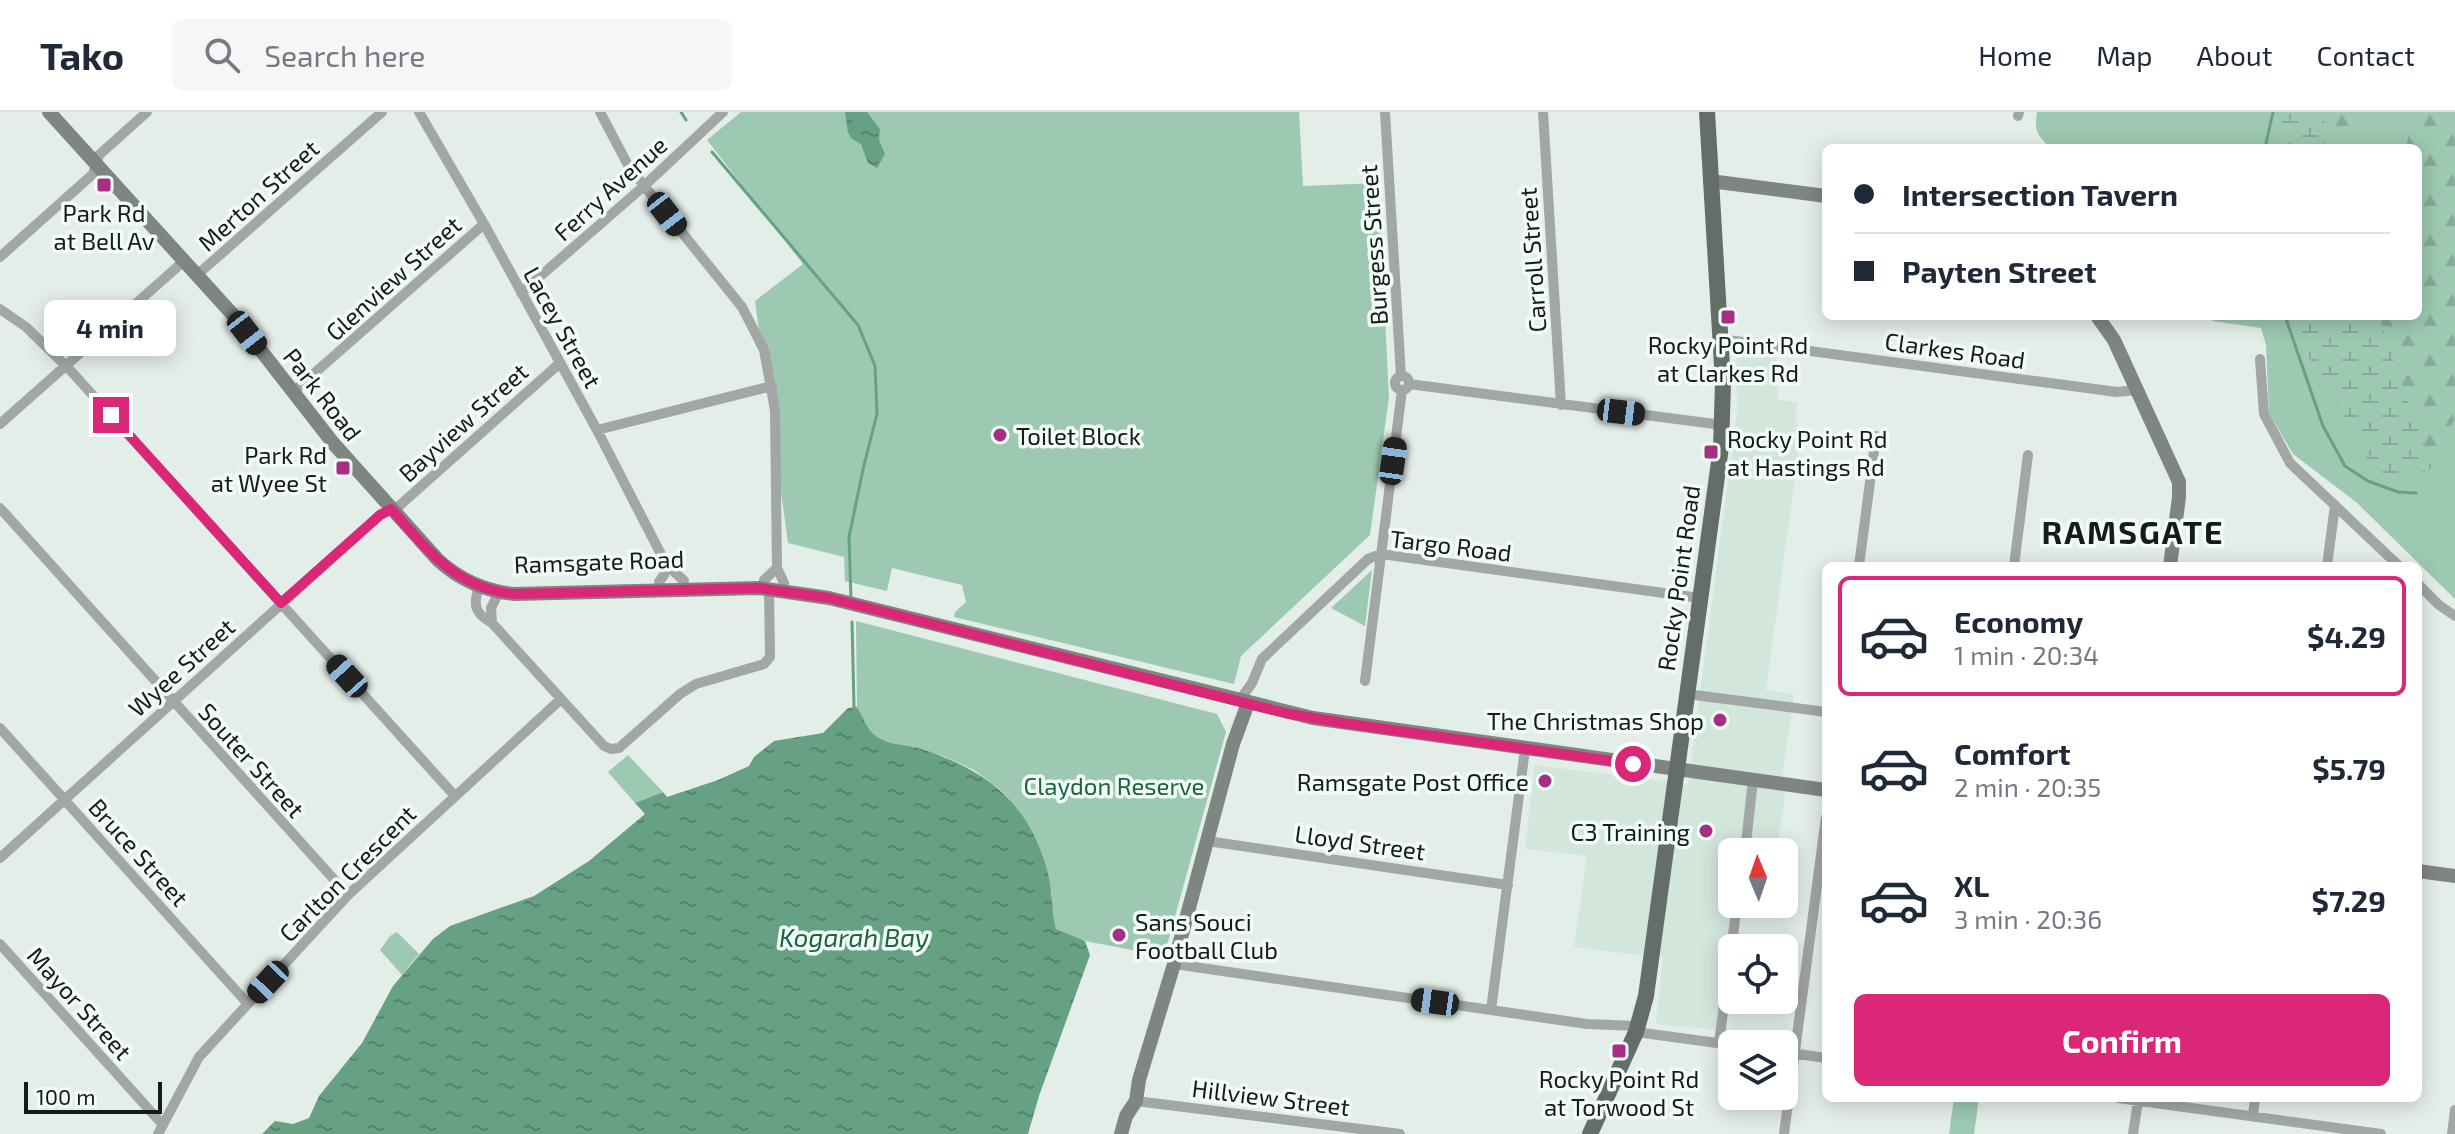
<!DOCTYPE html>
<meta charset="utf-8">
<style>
body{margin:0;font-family:"Exo 2",sans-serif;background:#f6f6f7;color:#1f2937;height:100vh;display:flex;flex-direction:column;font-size:30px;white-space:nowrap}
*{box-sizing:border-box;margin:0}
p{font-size:26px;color:#747a83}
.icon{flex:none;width:44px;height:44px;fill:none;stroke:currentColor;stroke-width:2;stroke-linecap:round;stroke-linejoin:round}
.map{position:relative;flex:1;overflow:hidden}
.panel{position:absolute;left:1822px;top:450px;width:600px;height:540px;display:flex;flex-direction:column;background:#fff;border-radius:12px;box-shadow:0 4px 20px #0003}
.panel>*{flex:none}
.top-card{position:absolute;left:1822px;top:32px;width:600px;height:176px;border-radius:12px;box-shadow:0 4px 20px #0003;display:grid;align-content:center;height:176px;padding:0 32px;background:#fff}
.needle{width:52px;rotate:358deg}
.fabs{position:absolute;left:1718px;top:726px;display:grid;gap:16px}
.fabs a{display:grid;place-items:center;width:80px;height:80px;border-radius:12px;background:#fff;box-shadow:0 4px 20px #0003;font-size:40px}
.scale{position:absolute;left:24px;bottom:20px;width:138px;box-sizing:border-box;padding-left:8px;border:4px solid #161a18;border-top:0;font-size:22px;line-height:28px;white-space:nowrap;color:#161a18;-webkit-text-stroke:6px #f1fcf6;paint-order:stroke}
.end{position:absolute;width:36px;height:36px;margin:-18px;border:10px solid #db2777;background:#fff;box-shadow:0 0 0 4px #fff}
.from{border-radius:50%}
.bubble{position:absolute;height:56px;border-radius:12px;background:#fff;box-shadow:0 4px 20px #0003;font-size:26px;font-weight:700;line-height:56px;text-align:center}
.car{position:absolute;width:24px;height:48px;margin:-24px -12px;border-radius:10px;box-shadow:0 0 6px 2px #0007;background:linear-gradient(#222 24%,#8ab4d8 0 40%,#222 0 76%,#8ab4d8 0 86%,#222 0)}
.top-card b{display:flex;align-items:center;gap:28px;height:76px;font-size:30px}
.top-card b+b{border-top:2px solid #e0e1e3}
.top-card i{width:20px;height:20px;background:#1f2937}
ul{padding:14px 0 0;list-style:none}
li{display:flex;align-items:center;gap:24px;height:120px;margin:0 16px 12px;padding:0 16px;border:4px solid transparent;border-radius:12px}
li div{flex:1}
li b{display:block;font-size:30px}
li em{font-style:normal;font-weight:700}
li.current{border-color:#db2777}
li>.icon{width:72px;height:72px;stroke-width:1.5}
.action{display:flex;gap:16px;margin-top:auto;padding:16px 32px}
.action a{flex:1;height:92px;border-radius:12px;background:#db2777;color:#fff;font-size:32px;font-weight:700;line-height:92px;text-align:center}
header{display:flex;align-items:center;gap:48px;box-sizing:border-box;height:112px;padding:0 40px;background:#fff;border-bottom:2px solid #e0e1e3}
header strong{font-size:38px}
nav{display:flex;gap:44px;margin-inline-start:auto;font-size:28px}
.search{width:560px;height:72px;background:#f6f6f7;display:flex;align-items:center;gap:20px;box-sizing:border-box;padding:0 28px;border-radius:12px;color:#747a83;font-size:30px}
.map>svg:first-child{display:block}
.built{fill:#d3e6dc}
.green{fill:#9dc8b1}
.forest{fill:url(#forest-firs)}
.wetland{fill:url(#wetland-marsh)}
.water{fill:url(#water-ripples)}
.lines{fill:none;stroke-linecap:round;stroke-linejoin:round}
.stream{stroke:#67a184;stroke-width:3}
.street{stroke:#a2a6a4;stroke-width:10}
.secondary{stroke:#7f8581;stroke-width:14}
.primary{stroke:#656d69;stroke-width:16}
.route{stroke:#db2777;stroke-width:10}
.poi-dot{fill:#a62e84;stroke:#f1fcf6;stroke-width:3}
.labels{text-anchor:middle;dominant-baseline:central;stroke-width:7;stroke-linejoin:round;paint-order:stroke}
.street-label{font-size:24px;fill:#161a18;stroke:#f1fcf6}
.poi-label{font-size:24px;fill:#161a18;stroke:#f1fcf6;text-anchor:end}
.park-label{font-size:24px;fill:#1b6245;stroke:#f1fcf6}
.water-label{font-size:26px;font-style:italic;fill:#1d6346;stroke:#f1fcf6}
.district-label{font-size:32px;font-weight:bold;letter-spacing:2px;fill:#161a18;stroke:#f1fcf6}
</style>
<header>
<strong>Tako</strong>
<div class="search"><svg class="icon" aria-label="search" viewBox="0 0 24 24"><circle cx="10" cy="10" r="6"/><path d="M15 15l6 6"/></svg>Search here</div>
<nav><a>Home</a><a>Map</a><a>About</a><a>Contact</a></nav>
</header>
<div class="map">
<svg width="2455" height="1022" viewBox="0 0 2455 1022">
<defs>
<pattern id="forest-firs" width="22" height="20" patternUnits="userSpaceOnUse" patternTransform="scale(2)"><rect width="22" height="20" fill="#9dc8b1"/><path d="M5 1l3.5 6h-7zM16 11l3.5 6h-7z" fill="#86ab98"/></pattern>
<pattern id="wetland-marsh" width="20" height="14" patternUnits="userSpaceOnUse" patternTransform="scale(2)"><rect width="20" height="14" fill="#9dc8b1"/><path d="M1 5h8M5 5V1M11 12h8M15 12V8" fill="none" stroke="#86ab98"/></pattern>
<pattern id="water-ripples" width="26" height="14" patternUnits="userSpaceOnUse" patternTransform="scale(2)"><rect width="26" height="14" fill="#67a184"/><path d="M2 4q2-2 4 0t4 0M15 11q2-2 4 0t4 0" fill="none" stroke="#54826b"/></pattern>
</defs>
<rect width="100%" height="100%" fill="#e4eee8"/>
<path class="built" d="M1736,238L1776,244L1778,288L1797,290L1796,308L1801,321L1766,578L1794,582L1783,659L1785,687L1776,740H1732V792L1717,918L1656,912L1663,846L1574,835L1587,744L1525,737L1535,653L1688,672L1737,300Z"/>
<path class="green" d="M741,0H1299L1303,74L1378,71L1389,285L1370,423L1241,544L1234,572L954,505L955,500L966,490L962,473L892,456L887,479L845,469L844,445L788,431L755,189L803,152L707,28Z
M2037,0H2455V487L2356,390L2293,342L2269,301L2266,233L2261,216L2213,209L2209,204H2418V36H2050C2037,21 2034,21 2037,0Z
M1372,458L1365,514L1331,496Z
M856,509L1217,602L1226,620L1164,844L1085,829L1060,820L1056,817L1052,806V783L1038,732L1018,697L1002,679L974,658L943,644L878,627L869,618L857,595Z
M628,643L663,680L635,691L608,660Z
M397,820L419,842L402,863L380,838L390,824Z
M1954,986H1979L1974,1022H1949Z"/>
<path class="forest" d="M2283,0H2356L2353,36H2275Z
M2413,0H2455V306L2432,356L2412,366L2373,359L2335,286L2295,224L2290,204H2418V36H2406Z"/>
<path class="wetland" d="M2283,0H2324V36H2275Z
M2290,204H2378L2432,356L2412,366L2373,359L2335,286L2295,224Z"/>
<path class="water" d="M845,0H867L880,17L879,28L885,42L877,56L868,51L861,32L852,27L848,21Z
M857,595C863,604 867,619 877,625C887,632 906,633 918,636C964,650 1007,673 1030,716C1041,736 1049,758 1051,780C1053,793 1052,804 1056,817L1085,829L1090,843L1039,984L1028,1022H262L275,1009L293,1012L309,1006L319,984L362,931L393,874L433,827L450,814L534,784L589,749L645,702L635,691L663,680L667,685L718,668L749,654L754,645L774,629L823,621L848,596Z"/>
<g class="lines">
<path class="stream" d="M681,0L686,8
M2265,36L2273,0
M712,40L858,213L875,254L877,302L864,353L849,425L851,488
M2285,204L2323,314L2345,354L2368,369L2398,380L2416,381
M852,510L854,595"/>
<path class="street" d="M419,0L484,112L597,318L666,452L684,469
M600,0L629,55L742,195L764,238L775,298L777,456L784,471
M1385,0L1401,264
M1543,0L1561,293
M2018,4L2019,0
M0,145L93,62L99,43L147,0
M197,163L382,0
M521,181L644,74L723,0
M0,197L26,215L70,258L454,683
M1720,227L2117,280L2136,278
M2260,247L2264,302L2290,351L2399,454
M1395 271a7 7 0 1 1 14 0a7 7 0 1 1-14 0Z
M1409,272L1722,313
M293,280L484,112
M0,312L184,149
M597,318L772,274
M0,396L348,783
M1859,454L1876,324
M2014,454L2028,343
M2327,454L2335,393
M764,468L777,456
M659,470L664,463L666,452
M2418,472L2439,493L2455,504
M479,474C473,493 474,501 492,511L604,634L611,637L619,636L680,582L696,572L764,552L770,545L769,477
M492,511L491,496L499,480
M1365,569L1402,278
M1687,582L1826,600
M1239,589L1252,571L1262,547L1368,447L1381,442L1700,486
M0,616L248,892
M1207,729L1508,773
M1745,740L1753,668
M0,746L380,403L399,394L560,251
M0,832L163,1013
M1174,852L1587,912L1638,914
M1491,898L1525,637
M1636,920L1732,933
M1719,931L1737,792
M1784,940L1826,946
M2118,986L2381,1022
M1136,989L1400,1022
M2253,1004L2255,986
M158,1022L199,945L348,783L561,587
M1784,1022L1826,705
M2133,1022L2138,989
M2452,1022L2455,998"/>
<path class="secondary" d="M49,0L234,204L333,331L438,448C460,468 484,479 514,482L759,476L829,486L1313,606L1826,678
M1710,69L1826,84
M2097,204L2114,228L2179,370V385L2170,454
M2418,759L2455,764
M1121,1022L1126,1004L1136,989L1139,968L1174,852L1233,632L1248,591"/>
<path class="primary" d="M1590,1022L1636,920L1646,884L1721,335L1723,271L1707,0"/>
</g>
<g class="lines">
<path class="route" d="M111,303L281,491L380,403L391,397C428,438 455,476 514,482L759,476L829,486L1285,601L1343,611L1633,652"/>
</g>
<g class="poi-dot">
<rect x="96" y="65" width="16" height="16" rx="4"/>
<rect x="1720" y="197" width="16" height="16" rx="4"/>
<circle cx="1000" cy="323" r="8"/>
<rect x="1703" y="332" width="16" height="16" rx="4"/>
<rect x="335" y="348" width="16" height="16" rx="4"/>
<circle cx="1720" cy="608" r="8"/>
<circle cx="1545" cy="669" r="8"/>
<circle cx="1706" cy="719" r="8"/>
<circle cx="1119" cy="823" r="8"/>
<rect x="1611" y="931" width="16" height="16" rx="4"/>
</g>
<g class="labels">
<g class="street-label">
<text transform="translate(610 76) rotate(-42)">Ferry Avenue</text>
<text transform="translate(258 83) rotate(-42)">Merton Street</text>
<text transform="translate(1373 133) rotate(-94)">Burgess Street</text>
<text transform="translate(1532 148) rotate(-94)">Carroll Street</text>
<text transform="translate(393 166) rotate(-42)">Glenview Street</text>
<text transform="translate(563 215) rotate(61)">Lacey Street</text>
<text transform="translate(1955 238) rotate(8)">Clarkes Road</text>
<text transform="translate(323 282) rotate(52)">Park Road</text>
<text transform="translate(463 310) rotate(-42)">Bayview Street</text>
<text transform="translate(1451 433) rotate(7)">Targo Road</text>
<text transform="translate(599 449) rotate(-2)">Ramsgate Road</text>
<text transform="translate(1678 466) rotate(-82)">Rocky Point Road</text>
<text transform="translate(181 555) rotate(-42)">Wyee Street</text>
<text transform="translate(252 648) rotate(48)">Souter Street</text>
<text transform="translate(1360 730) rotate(8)">Lloyd Street</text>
<text transform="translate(139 740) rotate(48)">Bruce Street</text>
<text transform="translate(347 761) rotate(-45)">Carlton Crescent</text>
<text transform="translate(80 891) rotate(48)">Mayor Street</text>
<text transform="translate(1271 985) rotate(7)">Hillview Street</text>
</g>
<g class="poi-label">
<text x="104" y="100" text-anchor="middle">Park Rd<tspan x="104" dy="28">at Bell Av</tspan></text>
<text x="1728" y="232" text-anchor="middle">Rocky Point Rd<tspan x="1728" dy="28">at Clarkes Rd</tspan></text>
<text x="1016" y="323" text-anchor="start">Toilet Block</text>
<text x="1727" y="326" text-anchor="start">Rocky Point Rd<tspan x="1727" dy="28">at Hastings Rd</tspan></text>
<text x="327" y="342">Park Rd<tspan x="327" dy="28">at Wyee St</tspan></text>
<text x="1704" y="608">The Christmas Shop</text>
<text x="1529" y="669">Ramsgate Post Office</text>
<text x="1690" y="719">C3 Training</text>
<text x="1135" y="809" text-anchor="start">Sans Souci<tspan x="1135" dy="28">Football Club</tspan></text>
<text x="1619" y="966" text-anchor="middle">Rocky Point Rd<tspan x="1619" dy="28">at Torwood St</tspan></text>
</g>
<g class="park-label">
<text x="1114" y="673">Claydon Reserve</text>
</g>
<g class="water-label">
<text x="854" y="824">Kogarah Bay</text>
</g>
<g class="district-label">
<text x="2133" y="419">RAMSGATE</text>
</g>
</g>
</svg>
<div class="fabs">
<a><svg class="needle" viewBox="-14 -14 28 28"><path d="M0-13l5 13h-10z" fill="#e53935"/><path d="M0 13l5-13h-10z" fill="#747a83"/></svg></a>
<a><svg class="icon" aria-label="locate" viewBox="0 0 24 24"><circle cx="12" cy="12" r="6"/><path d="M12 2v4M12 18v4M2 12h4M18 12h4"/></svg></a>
<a><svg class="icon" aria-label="layers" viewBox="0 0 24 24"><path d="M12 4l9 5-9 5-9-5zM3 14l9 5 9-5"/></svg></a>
</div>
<div class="scale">100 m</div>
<i class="end from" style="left:1633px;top:652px"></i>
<i class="end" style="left:111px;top:303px"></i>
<div class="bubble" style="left:44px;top:188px;width:132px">4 min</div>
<i class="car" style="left:667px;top:102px;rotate:142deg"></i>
<i class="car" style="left:247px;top:221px;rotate:142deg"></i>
<i class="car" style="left:1621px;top:300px;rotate:97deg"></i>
<i class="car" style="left:1393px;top:349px;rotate:8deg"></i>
<i class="car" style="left:347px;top:564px;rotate:318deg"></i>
<i class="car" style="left:268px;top:870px;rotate:223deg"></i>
<i class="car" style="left:1435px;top:890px;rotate:278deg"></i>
<div class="top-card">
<b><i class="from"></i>Intersection Tavern</b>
<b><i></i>Payten Street</b>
</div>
<section class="panel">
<ul>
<li class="current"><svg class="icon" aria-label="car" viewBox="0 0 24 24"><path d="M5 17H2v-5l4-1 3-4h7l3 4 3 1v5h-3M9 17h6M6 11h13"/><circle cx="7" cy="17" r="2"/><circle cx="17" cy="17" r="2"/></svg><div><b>Economy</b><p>1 min · 20:34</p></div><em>$4.29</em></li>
<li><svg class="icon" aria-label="car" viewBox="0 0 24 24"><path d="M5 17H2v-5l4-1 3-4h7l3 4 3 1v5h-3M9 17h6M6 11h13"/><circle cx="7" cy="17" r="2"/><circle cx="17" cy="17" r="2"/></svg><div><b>Comfort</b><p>2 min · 20:35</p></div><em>$5.79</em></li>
<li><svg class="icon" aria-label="car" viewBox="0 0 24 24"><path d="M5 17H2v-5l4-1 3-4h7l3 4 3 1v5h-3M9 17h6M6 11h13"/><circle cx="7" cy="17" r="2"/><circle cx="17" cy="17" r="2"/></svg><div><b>XL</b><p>3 min · 20:36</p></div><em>$7.29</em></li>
</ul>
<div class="action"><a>Confirm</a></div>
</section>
</div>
